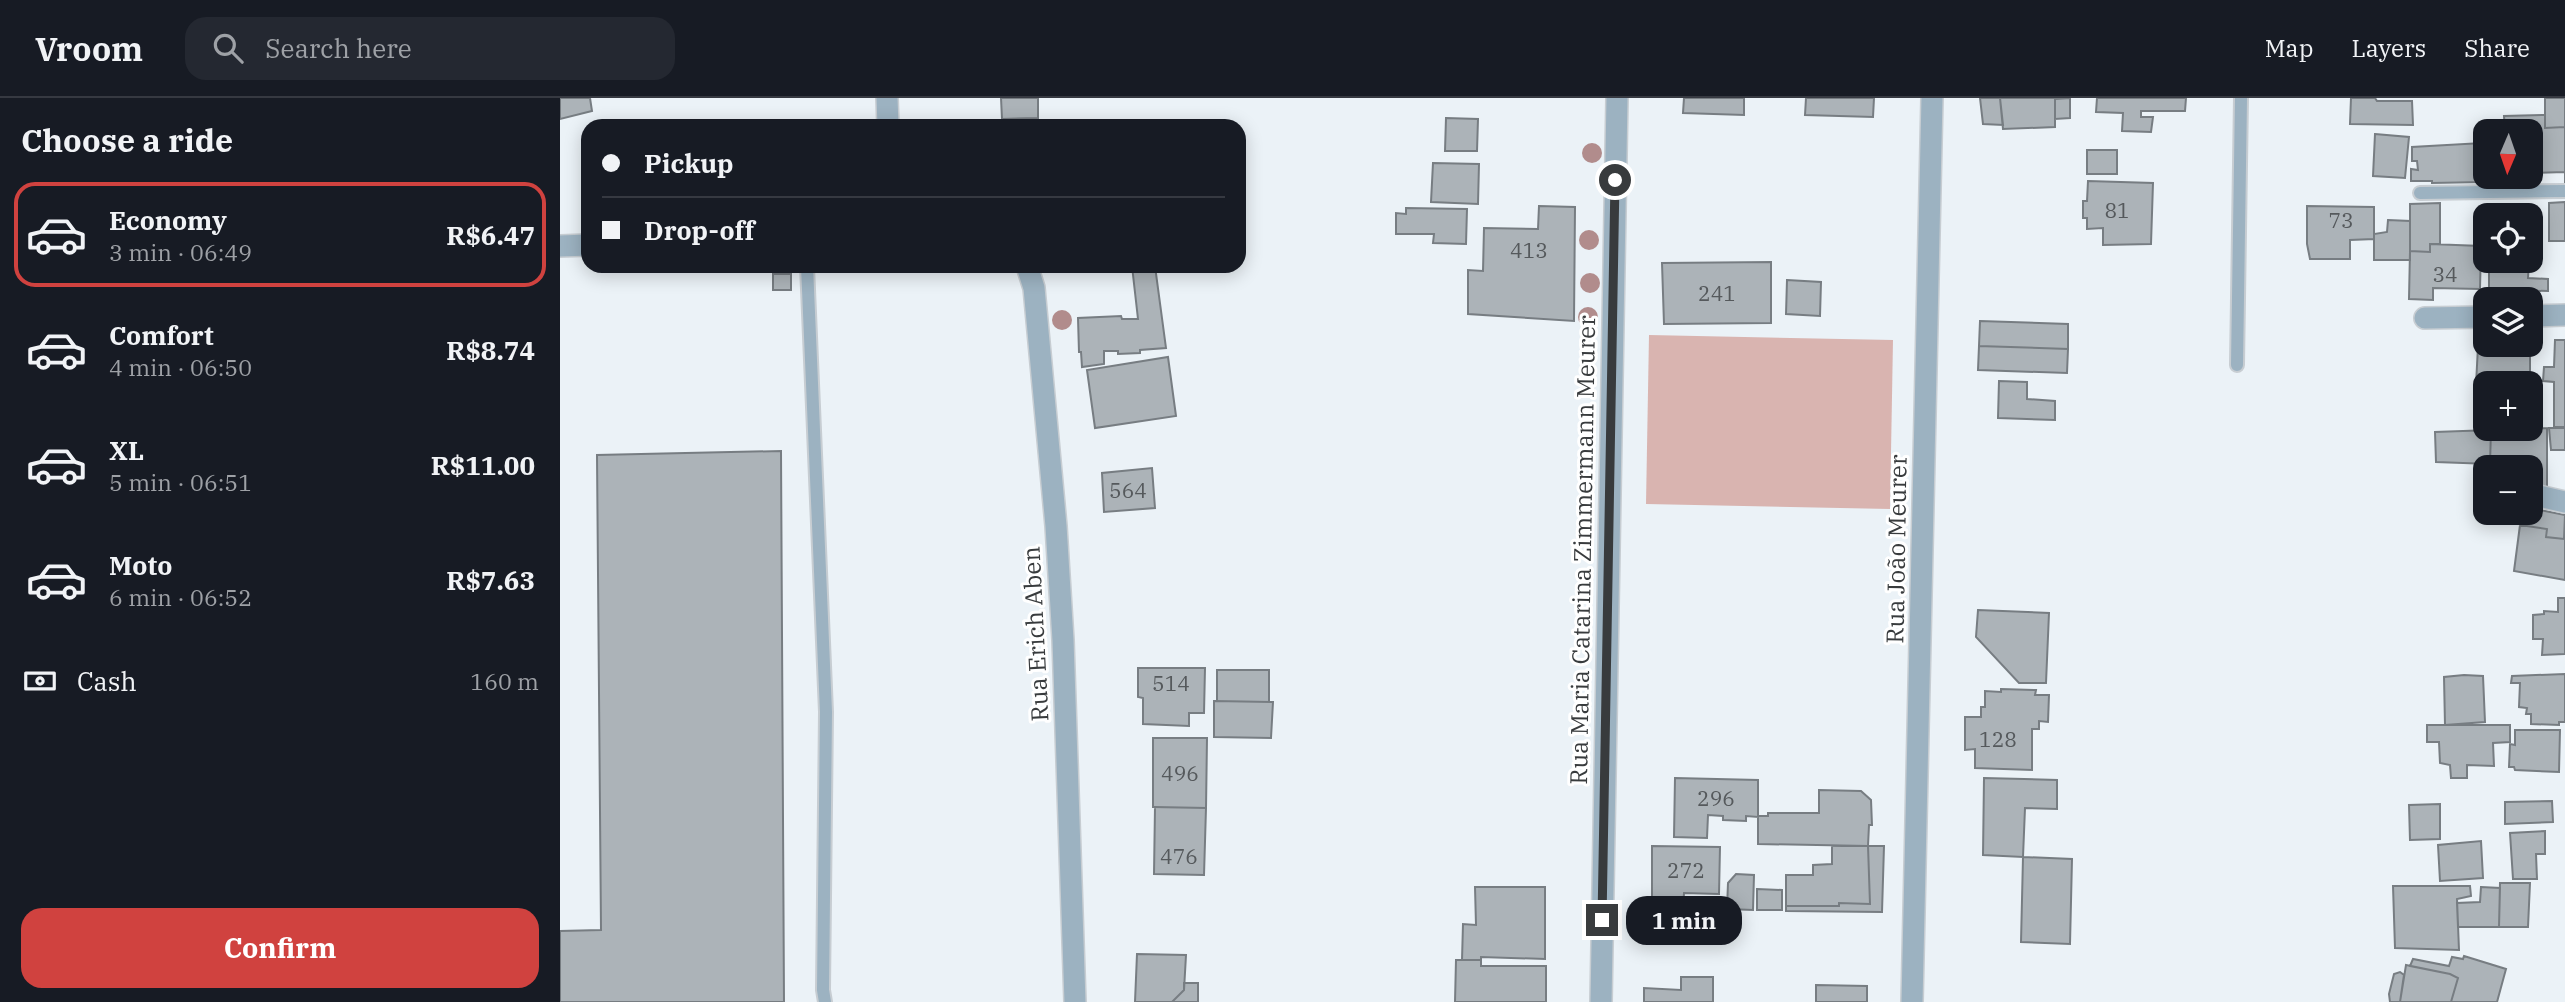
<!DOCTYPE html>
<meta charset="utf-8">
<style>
body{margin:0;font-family:"IBM Plex Serif",serif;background:#242831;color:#f1f3f6;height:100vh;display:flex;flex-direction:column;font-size:26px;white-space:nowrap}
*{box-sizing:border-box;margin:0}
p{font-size:23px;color:#9ea1a6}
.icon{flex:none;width:38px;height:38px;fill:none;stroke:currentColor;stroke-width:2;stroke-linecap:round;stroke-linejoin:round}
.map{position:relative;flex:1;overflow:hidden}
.side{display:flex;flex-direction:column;background:#171b24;width:560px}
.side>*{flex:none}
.hud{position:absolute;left:21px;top:21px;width:665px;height:154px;border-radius:21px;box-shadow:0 4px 18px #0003;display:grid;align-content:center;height:154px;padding:0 21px;background:#171b24}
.needle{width:46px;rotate:182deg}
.buttons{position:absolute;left:1913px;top:21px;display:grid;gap:14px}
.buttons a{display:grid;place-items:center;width:70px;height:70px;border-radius:14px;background:#171b24;box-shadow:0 4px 18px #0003;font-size:35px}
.end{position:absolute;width:32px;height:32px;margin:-16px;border:9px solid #383b3d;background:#fff;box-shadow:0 0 0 4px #fff}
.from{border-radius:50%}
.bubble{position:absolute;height:49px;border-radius:21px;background:#171b24;box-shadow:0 4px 18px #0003;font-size:23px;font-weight:700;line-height:49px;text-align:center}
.hud b{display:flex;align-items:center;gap:24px;height:66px;font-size:26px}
.hud b+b{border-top:2px solid #363941}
.hud i{width:18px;height:18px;background:#f1f3f6}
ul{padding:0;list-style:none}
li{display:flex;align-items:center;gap:21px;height:105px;margin:0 14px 10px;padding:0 7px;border:4px solid transparent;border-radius:21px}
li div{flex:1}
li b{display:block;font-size:26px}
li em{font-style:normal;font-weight:700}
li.active{border-color:#d0423f}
li>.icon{width:63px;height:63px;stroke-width:1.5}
h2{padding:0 21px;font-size:32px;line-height:84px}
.pay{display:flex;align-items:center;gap:18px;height:77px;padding:0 21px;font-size:26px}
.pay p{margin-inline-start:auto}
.cta{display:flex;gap:14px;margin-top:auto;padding:14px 21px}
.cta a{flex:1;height:80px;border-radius:21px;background:#d0423f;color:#fff;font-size:28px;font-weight:700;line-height:80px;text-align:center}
header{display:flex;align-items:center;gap:42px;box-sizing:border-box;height:98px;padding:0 35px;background:#171b24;border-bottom:2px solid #363941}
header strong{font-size:33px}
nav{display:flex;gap:38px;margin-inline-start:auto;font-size:24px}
.search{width:490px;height:63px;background:#242831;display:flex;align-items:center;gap:18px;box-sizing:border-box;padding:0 24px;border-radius:21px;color:#9ea1a6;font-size:26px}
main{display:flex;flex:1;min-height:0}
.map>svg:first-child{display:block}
.green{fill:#d9b4b0}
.building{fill:#acb3b8;stroke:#777d82;stroke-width:2}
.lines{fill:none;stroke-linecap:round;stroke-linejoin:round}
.lane-casing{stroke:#c7cdd2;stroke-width:16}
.street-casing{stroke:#c7cdd2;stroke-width:24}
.lane{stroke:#9cb2c1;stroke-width:12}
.street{stroke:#9cb2c1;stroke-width:21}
.tree{fill:#b18c8c}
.route{stroke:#383b3d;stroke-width:9}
.labels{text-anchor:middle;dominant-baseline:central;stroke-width:6;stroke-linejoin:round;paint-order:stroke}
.number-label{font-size:21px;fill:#55595c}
.street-label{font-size:24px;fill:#383b3d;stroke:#fff}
</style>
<header>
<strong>Vroom</strong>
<div class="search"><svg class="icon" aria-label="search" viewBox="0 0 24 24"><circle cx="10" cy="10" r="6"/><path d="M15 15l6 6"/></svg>Search here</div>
<nav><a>Map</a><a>Layers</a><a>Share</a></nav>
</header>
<main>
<section class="side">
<h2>Choose a ride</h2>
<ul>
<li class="active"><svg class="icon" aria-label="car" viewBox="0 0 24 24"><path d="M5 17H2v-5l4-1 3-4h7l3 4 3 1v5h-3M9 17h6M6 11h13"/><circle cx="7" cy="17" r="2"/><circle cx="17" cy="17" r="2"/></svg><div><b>Economy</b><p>3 min · 06:49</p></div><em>R$6.47</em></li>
<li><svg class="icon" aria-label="car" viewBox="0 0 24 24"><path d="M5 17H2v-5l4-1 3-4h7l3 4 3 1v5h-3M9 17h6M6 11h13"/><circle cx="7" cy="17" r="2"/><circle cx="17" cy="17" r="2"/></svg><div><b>Comfort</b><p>4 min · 06:50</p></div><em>R$8.74</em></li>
<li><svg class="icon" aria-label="car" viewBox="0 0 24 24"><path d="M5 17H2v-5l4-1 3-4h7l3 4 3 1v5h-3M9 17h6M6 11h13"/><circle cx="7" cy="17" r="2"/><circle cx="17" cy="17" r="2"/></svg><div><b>XL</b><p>5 min · 06:51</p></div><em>R$11.00</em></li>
<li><svg class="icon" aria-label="car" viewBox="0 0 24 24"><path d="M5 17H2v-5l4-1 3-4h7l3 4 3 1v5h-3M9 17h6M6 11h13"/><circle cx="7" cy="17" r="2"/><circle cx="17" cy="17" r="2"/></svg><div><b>Moto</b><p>6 min · 06:52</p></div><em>R$7.63</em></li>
</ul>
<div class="pay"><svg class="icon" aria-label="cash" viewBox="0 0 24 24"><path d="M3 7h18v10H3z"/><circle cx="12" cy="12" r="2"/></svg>Cash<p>160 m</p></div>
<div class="cta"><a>Confirm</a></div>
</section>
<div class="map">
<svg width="2005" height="904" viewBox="0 0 2005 904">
<rect width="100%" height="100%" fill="#ebf2f7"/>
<path class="green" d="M1089,237L1333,242L1330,411L1086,406Z"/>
<path class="building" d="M0,0H30L32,13L0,21Z
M441,0H478V20L442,21Z
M1124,0H1184V17L1123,15Z
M1246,0H1314L1313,19L1245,17Z
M1420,0H1440L1443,27L1423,26Z
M1440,0H1495V29L1443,31Z
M1510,0V20L1495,21V1Z
M1537,0H1626L1625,13H1581V19H1593L1591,34L1562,33L1563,15L1536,14Z
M1791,0H1815L1817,3H1852L1853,27L1790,26Z
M1985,0H2005V29L1985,30Z
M1985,17V30L2005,29V86V74L1970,75V33H1945L1944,18Z
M886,20L918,21L917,53H885Z
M298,22V28H248V25Z
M363,24H386L387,26L490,25V28H363Z
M238,25V28H210V26Z
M1815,36L1849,39L1845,80L1813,78Z
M1922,45L1924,84L1872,85V83H1851V71L1858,72L1857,63H1852V49Z
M1527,52H1557V76H1527Z
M873,65L919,66L918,106L871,104Z
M1528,83L1593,85L1591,146L1543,147V130L1527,131V120H1523V103H1527Z
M2005,104V143H1989V105Z
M1880,105V146H1870V154L1850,153V106Z
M979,108L1015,109L1014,223L908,216V172L923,173L924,130L978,131Z
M1747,108L1814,109V141L1790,142V161H1750L1747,146Z
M846,110L907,111L906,146L873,145L874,136H836V115L846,116Z
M1828,122L1850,123V162H1814V136L1827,134Z
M1870,146L1921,148L1920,191L1873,190V202L1849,201L1850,153L1870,154Z
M1929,163H1969L1968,180L1988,181V193L1929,192Z
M1211,164V225L1104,226L1102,165Z
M572,168H595L606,250L580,252V255L558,256V253H544V266L522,269L521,254H519L518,220L561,218L562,221H578Z
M213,176H231V192H213Z
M1227,182L1261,184L1260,218L1226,216Z
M1420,223L1508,226V251L1419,248Z
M1995,242H2005V329H1994V284L1983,283L1984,269H1994Z
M1419,248L1508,251L1507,275L1418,272Z
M1918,248L1970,249V280L1942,278V285L1916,287Z
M608,259L616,318L535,330L527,272Z
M1439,283L1467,284V301L1495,303V322L1438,320Z
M1916,296H1925V322H1915Z
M1970,300H1981L1980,331H1944H1970Z
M1987,330V396L1970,387V369H1960V366H1930L1931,332Z
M1989,330H2005V352H1991Z
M1931,332L1930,366L1876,364L1875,334Z
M221,353L224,904H0V833L41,832L37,357Z
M592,370L595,410L544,414L542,375Z
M1970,410L2005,417L2004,441L1986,439L1987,431L1960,427L1962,415H1970Z
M1960,427L1987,431L1986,439L2004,441L2005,436V482L1954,473Z
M1998,500H2005V556L1982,557L1983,541H1973V517L1984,516V513L1998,514Z
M1418,512L1489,515L1486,585H1459L1416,539Z
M578,570H645L644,615H629V628L583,626V600L578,599Z
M657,572H709V604L657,603Z
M2005,576V624H1999V627L1971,626V616H1966L1967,610L1959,609L1960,585H1951L1952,578Z
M1904,577L1923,578L1925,624L1885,627L1884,579Z
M1441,591L1476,592L1475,597H1489L1488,624L1479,623V631H1472V672L1415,670V651L1405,652V619H1421V609H1425V593L1441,594Z
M654,603L713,604L711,640L654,639Z
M1867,627H1950V644L1933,645L1934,668L1907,667V680H1891L1890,667L1880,665L1879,644H1867Z
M1955,632H2000L1999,674L1955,672L1954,669H1949L1950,646L1955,647Z
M593,640H647L646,710L593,709Z
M1115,680L1198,682V719L1186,718V723L1163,722V718L1148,717L1147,740L1114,739Z
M1424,680L1497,682V711L1465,710L1463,759L1423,757Z
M1259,692L1301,693L1311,702L1312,727H1309L1308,748L1198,746V718H1208V715H1259Z
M1992,703L1993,724L1945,726V704Z
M1880,706V741L1850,742L1849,707Z
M595,709L646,710L644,777L594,776Z
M1985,733V756H1976L1977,781H1953L1950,735Z
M1921,743L1923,780L1880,783L1878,747Z
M1092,748L1160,749L1159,796L1124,795L1123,812L1092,811Z
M1272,748H1308L1310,806L1279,805V808H1226V777H1253V767L1272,766Z
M1308,748H1324L1322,814L1226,813V808H1279V805L1310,806Z
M1463,759L1512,761L1510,846L1461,844Z
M1176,776L1194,777L1193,812L1167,811L1168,785Z
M1940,785H1970L1968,829H1939Z
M1833,788H1910L1911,798L1897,801L1899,852L1835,850Z
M915,789H985V861L921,859V862H902L903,826L916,827Z
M1921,789L1940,790L1939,829H1898L1897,805L1920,804Z
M1197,791L1222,792V812H1197Z
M577,856L626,857L624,892L612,904H575Z
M1904,858L1946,871L1937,904H1891L1898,880L1890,876L1850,868L1853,861L1889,868L1892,859L1903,861Z
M896,862H921V868H986V904H895Z
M1846,867L1890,876L1898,880L1891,904H1840Z
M1840,874L1844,877L1840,904H1830L1829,896L1834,876Z
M1121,879H1153V904H1084V890L1121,892Z
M624,885H638V904H612L624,892Z
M1256,887L1307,888V904H1256Z"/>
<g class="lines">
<g class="lane-casing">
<path id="lane" d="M1860,95L2005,93
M247,168L266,614L263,892L265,904
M1677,267L1681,0"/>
</g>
<g class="street-casing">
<path id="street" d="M327,0L328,28
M0,148L28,147
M467,168L474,190L496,428L503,542L515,904
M1970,218L2005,217
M1865,220L1925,219
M1970,396L2005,404
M1041,904L1057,0
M1352,904L1372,0"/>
</g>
<use href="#lane" class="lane"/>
<use href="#street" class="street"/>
</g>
<g class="tree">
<circle cx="1032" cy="55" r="10"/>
<circle cx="1029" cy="142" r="10"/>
<circle cx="1030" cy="185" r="10"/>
<circle cx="1028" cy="219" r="10"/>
<circle cx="502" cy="222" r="10"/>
</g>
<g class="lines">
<path class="route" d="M1042,822L1055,82"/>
</g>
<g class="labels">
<g class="number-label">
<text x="1557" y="112">81</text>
<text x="1781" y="122">73</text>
<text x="969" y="152">413</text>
<text x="1885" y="176">34</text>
<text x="1157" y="195">241</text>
<text x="568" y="392">564</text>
<text x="611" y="585">514</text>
<text x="1438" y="641">128</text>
<text x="620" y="675">496</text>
<text x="1156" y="700">296</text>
<text x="619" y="758">476</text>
<text x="1126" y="772">272</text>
</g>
<g class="street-label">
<text transform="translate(1336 451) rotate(-89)">Rua João Meurer</text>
<text transform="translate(1022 452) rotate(-89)">Rua Maria Catarina Zimmermann Meurer</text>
<text transform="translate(475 536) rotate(-93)">Rua Erich Aben</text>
</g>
</g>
</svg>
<div class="buttons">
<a><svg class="needle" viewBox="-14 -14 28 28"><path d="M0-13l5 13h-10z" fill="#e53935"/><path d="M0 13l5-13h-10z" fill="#9ea1a6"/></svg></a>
<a><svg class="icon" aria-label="locate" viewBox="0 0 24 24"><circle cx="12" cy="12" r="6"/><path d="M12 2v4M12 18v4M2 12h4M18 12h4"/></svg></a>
<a><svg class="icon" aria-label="layers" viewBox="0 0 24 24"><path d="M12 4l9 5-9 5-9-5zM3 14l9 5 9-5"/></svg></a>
<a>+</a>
<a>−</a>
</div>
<i class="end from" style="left:1055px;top:82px"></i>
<i class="end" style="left:1042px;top:822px"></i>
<div class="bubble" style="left:1066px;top:798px;width:116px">1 min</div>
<div class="hud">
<b><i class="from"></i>Pickup</b>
<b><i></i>Drop-off</b>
</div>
</div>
</main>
